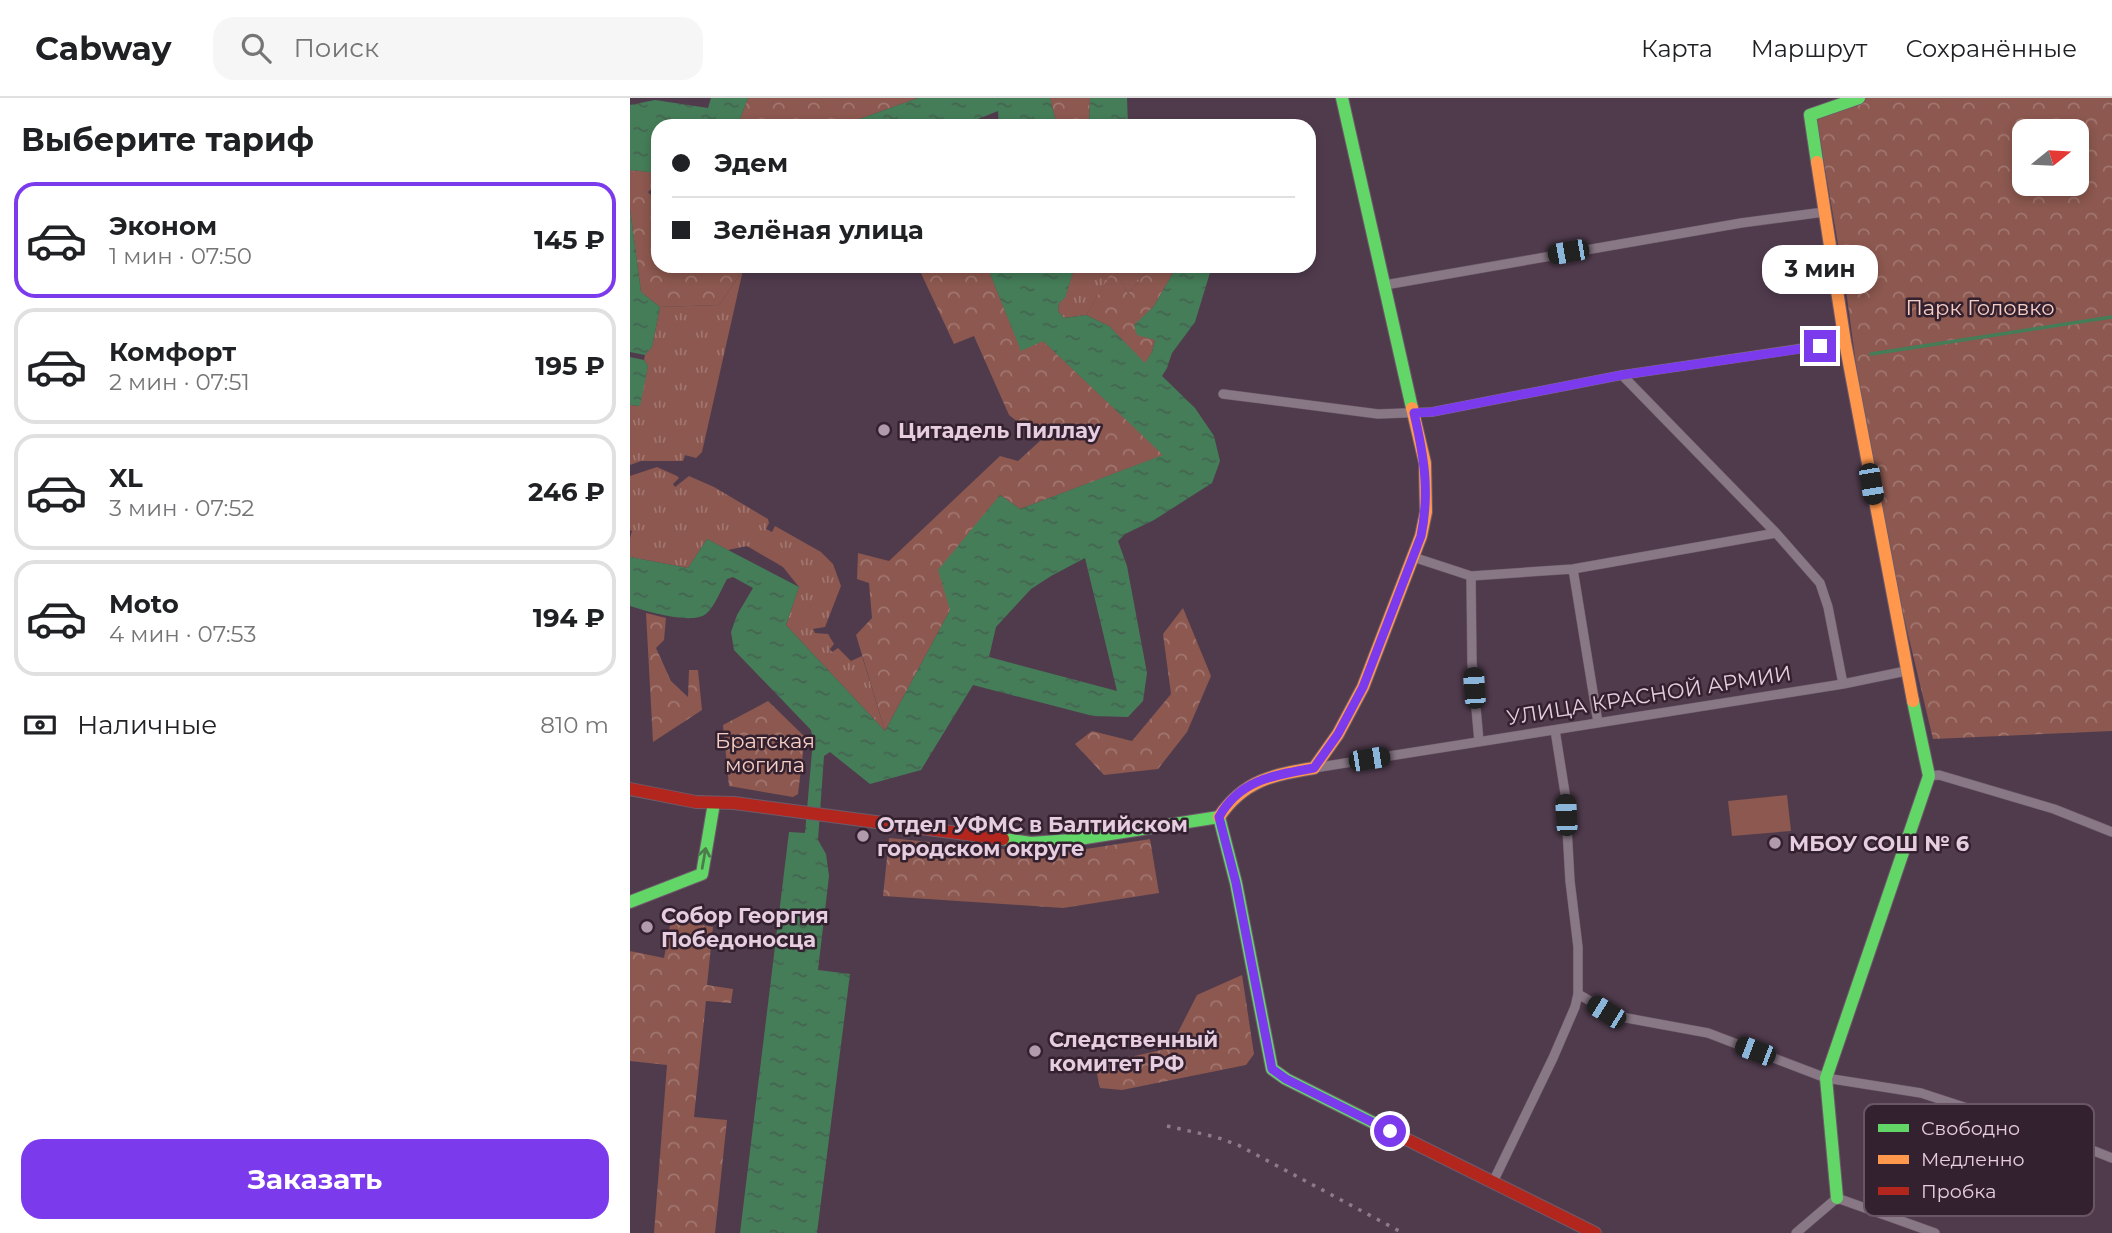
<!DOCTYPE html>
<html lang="ru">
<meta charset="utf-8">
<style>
body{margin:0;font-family:Montserrat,sans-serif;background:#f6f6f6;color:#202124;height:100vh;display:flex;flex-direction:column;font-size:26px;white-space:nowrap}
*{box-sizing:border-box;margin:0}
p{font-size:23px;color:#757577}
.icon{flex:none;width:38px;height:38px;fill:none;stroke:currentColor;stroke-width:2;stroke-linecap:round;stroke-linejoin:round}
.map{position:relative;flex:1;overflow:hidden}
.sheet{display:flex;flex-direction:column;background:#fff;width:630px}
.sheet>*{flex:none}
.guide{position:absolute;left:21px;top:21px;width:665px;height:154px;border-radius:21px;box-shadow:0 4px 10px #0003;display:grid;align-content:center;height:154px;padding:0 21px;background:#fff}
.needle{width:46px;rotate:72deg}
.tools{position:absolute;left:1382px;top:21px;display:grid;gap:14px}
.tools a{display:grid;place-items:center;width:77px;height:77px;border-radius:14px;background:#fff;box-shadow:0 4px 10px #0003;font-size:35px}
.end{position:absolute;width:32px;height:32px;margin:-16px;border:9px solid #7c3aed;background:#fff;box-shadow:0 0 0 4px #fff}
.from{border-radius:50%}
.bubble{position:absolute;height:49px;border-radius:21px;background:#fff;box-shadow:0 4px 10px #0003;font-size:23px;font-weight:700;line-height:49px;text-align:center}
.car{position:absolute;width:21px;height:42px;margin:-21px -10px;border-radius:9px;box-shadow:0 0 5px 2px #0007;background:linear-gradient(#222 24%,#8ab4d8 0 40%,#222 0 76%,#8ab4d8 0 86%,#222 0)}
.guide b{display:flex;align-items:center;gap:24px;height:66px;font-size:26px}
.guide b+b{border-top:2px solid #e0e0e0}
.guide i{width:18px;height:18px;background:#202124}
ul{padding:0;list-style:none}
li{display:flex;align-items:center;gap:21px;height:116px;margin:0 14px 10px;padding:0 7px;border:4px solid #e0e0e0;border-radius:21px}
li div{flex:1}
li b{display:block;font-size:26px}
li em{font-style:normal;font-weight:700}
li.selected{border-color:#7c3aed}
li>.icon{width:63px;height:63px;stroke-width:1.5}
h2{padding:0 21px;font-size:32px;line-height:84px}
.pay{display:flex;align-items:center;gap:18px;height:77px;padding:0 21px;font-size:26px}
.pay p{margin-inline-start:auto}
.primary-button{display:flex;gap:14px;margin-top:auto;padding:14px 21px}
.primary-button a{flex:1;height:80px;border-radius:21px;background:#7c3aed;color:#fff;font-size:28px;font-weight:700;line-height:80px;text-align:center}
header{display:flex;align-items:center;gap:42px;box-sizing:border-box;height:98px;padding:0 35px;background:#fff;border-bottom:2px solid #e0e0e0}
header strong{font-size:33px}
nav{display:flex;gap:38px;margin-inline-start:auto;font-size:24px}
.search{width:490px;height:63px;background:#f6f6f6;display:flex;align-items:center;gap:18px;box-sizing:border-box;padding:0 24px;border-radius:21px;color:#757577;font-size:26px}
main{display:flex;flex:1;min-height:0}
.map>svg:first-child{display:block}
.grass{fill:url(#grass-tufts)}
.forest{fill:url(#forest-crowns);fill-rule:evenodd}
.pitch{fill:#8c584f}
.water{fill:url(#water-ripples);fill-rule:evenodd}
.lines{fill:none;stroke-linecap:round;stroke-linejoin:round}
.stream{stroke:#457d58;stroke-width:3.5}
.street-casing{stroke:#6e5b6a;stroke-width:10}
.fast-casing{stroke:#6e5b6a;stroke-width:14}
.slow-casing{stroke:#6e5b6a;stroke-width:14}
.jam-casing{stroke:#6e5b6a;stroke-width:14}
.street{stroke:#887785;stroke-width:9}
.fast{stroke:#63d668;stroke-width:12}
.slow{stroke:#ff974d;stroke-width:12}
.jam{stroke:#b3261e;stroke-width:12}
.rail{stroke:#8c7b88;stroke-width:3.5;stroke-dasharray:3.5 7;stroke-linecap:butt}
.oneway{stroke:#4c7c4c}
.route{stroke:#7c3aed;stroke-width:9}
.poi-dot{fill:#b29aad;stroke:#342130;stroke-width:2.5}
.labels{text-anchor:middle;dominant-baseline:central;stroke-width:5;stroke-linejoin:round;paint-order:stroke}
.park-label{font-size:21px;fill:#f7cec4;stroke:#342130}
.poi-label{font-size:21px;font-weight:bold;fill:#e6cde0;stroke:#342130;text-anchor:start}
.street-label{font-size:21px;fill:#e6cde0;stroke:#342130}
.key{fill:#342130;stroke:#695565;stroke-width:2}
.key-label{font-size:19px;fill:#e6cde0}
</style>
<header>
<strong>Cabway</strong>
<div class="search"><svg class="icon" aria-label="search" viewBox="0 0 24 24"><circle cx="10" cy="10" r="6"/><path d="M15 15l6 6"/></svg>Поиск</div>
<nav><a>Карта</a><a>Маршрут</a><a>Сохранённые</a></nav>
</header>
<main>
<section class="sheet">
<h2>Выберите тариф</h2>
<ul>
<li class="selected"><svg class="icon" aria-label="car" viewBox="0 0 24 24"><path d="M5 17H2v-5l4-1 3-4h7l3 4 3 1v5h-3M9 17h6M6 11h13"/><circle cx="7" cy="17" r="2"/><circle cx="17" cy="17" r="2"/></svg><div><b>Эконом</b><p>1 мин · 07:50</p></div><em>145 ₽</em></li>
<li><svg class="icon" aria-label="car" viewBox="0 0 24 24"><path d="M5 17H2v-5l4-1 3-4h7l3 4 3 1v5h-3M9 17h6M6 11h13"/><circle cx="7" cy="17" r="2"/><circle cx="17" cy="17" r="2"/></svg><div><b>Комфорт</b><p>2 мин · 07:51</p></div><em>195 ₽</em></li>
<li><svg class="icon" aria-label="car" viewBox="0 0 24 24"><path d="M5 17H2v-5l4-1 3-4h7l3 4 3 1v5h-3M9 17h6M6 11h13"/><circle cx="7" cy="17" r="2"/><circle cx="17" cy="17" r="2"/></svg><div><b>XL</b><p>3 мин · 07:52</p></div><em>246 ₽</em></li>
<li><svg class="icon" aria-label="car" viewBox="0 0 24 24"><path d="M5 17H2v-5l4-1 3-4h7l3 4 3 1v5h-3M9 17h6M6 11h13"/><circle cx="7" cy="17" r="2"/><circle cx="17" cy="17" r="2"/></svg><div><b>Moto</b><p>4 мин · 07:53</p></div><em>194 ₽</em></li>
</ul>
<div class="pay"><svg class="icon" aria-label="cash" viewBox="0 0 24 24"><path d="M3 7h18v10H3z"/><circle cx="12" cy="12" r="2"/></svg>Наличные<p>810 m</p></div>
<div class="primary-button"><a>Заказать</a></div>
</section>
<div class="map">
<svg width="1482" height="1135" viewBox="0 0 1482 1135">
<defs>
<pattern id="grass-tufts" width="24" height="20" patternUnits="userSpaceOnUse" patternTransform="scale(1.75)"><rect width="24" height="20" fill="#8c584f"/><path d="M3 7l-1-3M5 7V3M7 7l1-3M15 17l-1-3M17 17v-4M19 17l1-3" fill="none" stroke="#a27670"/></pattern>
<pattern id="forest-crowns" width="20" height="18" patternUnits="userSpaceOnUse" patternTransform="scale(1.75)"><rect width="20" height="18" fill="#8c584f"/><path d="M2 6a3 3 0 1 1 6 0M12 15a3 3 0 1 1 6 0" fill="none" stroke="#a27670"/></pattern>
<pattern id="water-ripples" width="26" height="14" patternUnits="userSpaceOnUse" patternTransform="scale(1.75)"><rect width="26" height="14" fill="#457d58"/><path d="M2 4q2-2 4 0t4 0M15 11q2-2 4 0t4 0" fill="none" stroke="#456450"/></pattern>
</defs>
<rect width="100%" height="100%" fill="#503b4d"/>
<path class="grass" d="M445,168H521L498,196L484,171L456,217L434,220L428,213L429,205L435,199Z
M113,172L72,354L66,360L55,357L53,363H11L0,367V307L9,308L18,268L14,262L15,257L22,249L30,209L89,207Z
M27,369L47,378L49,380L43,386L45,389L59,378L84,389L138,421L139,425L136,431L142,434L145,428L191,454L203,466L211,488L195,529L183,531L185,535L198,536L204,546L200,551L202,554L208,550L221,563L232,558L255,633L156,527L169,489L153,469L117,448L98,452L77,441L58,470L0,459V440L2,433L0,432V378Z"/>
<path class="forest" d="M118,0H288L210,28H134L110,21Z
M420,0H460L459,28H427Z
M1211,0H1482V633L1303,641L1242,385L1216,192L1186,19ZM1395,33H1447V86H1395Z
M0,72L28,75V86L18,94L28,105V168H110L113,172L89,207L30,209L11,194L0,111Z
M281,168H357L391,252L412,242L534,357L390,411L370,397L320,512L255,633L226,537L242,520L239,485L227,481L228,455L259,463L370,358L388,363L411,342L379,317L344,238L324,246L290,173Z
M521,168H547L524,208L505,227L525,242L522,254L515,266L479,228L456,217L484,170L498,196Z
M553,510L581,578L557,634L528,671L474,677L445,646L462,633L502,643L541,596L533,536Z
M16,515L36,520L34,542L26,550L41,583L58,599L59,572H68L72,612L23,644Z
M138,603L175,639L168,696L163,699L99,688L93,627Z
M259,740L424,756L520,741L529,795L433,810L253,798Z
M41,822L83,829L77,887L103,891L101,905L76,903L64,1019L97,1022L85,1135H24L37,967L0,963V853L34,860Z
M612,877L624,956L616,967L492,992L470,990L465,967L540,950L567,897Z"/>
<path class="pitch" d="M1157,697L1161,733L1102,738L1098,703Z"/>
<path class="water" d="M81,0H118L110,21L134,28H28V75L0,72V7L25,2L78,10Z
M288,0H420L427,28H369L368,13L330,28H210Z
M460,0H497L498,28H459Z
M0,111L11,194L30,209L22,249L15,257L0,254Z
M357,168H445L435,200L429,205L428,213L434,220L456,217L479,228L515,265L522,254L525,242L507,237L504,227L524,208L547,168H582L565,224L542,255L537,270L532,278L565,310L584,338L590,363L582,385L524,422L495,436L488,443L497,468L517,575L513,603L498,619L463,618L343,587L291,672L240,686L200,654L194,658L188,742L196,756L199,778L188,872L220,876L187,1135H110L159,734L175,735L183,642L181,632L104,552L101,534L107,517L123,490L103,479L97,481C92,490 84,509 77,515C63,528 17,513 0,508V459L58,470L77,441L169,489L156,527L255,633L320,512L308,472L370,397L390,411L533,357L413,243L391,253ZM455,460L487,593L359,559L366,529L401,491L421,478Z
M0,259L14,262L18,268L10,308L0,307Z"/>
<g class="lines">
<path class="stream" d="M1241,256L1482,219"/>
<g class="street-casing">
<path id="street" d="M755,187L1111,125L1194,114
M992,277L1146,435L1190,485L1198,509L1213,586
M593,296L748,316L802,314L992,277L1215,244
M783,459L841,478L943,471L1146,435
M943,471L968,625
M841,478L842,565L849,644
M684,670L1213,586L1276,573
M1299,678L1309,677L1424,711L1482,734
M948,896L986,918L1078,935L1196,980L1291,995L1444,1045L1482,1060
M863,1084L923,960L945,909L948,896V849L940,783L935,695L925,632
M1166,1135L1207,1100L1305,1135"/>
</g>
<g class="fast-casing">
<path id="fast" d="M712,0L782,310
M1187,64L1180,17L1229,0
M589,719L606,785L642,971L656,981L774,1040
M373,741L401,745L442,742L589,719
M0,804L72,776L84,705
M1207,1100L1196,980L1299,678L1283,603"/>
</g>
<g class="slow-casing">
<path id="slow" d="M1187,64L1215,244L1283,603
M589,719C614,682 643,677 684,670L708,636L733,589L791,438L796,414L795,365L782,310"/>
</g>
<g class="jam-casing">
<path id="jam" d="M0,691L66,704L104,705L373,741
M774,1040L965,1135"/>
</g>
<use href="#street" class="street"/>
<use href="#fast" class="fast"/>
<use href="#slow" class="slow"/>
<use href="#jam" class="jam"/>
<path class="rail" d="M537,1028L586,1039L608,1047L773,1135"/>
</g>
<defs><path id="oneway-shaft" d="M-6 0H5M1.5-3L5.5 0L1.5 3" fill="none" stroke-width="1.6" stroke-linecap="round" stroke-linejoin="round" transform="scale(1.75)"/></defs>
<use class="oneway" href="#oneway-shaft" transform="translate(74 760) rotate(-80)"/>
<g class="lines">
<path class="route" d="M760,1033L656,981L642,971L606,785L589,719C610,681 645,677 684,670L708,636L733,589L791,438C800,394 794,358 784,315L802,314L992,277L1190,248"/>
</g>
<g class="poi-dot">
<circle cx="254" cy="332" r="7"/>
<circle cx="233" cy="738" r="7"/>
<circle cx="1145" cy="745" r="7"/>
<circle cx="17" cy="829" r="7"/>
<circle cx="405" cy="953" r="7"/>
</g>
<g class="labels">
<g class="park-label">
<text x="1350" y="209">Парк Головко</text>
<text x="135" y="642">Братская<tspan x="135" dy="24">могила</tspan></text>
</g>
<g class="poi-label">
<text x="268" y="332">Цитадель Пиллау</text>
<text x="247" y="726">Отдел УФМС в Балтийском<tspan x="247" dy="24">городском округе</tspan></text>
<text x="1159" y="745">МБОУ СОШ № 6</text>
<text x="31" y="817">Собор Георгия<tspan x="31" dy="24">Победоносца</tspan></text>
<text x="419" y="941">Следственный<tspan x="419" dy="24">комитет РФ</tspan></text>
</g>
<g class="street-label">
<text transform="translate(1019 597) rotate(-9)">УЛИЦА КРАСНОЙ АРМИИ</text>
</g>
</g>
<rect x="1234" y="1006" width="230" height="112" rx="10" class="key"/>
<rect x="1248" y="1026" width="31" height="8" fill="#63d668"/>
<rect x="1248" y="1057" width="31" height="9" fill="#ff974d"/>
<rect x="1248" y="1089" width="31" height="8" fill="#b3261e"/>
<g class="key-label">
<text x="1291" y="1037">Свободно</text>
<text x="1291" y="1068">Медленно</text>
<text x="1291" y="1100">Пробка</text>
</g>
</svg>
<div class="tools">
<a><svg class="needle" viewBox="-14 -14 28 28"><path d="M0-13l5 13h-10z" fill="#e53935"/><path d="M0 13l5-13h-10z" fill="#757577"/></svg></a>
</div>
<i class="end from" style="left:760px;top:1033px"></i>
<i class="end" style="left:1190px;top:248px"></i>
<div class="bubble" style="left:1132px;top:147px;width:116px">3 мин</div>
<i class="car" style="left:938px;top:154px;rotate:260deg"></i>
<i class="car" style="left:1241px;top:386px;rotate:170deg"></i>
<i class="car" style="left:844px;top:590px;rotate:356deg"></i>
<i class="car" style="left:739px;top:661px;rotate:81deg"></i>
<i class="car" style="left:936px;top:717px;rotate:357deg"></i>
<i class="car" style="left:976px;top:914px;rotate:302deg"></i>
<i class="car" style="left:1125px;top:953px;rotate:291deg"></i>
<div class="guide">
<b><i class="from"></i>Эдем</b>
<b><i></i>Зелёная улица</b>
</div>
</div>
</main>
